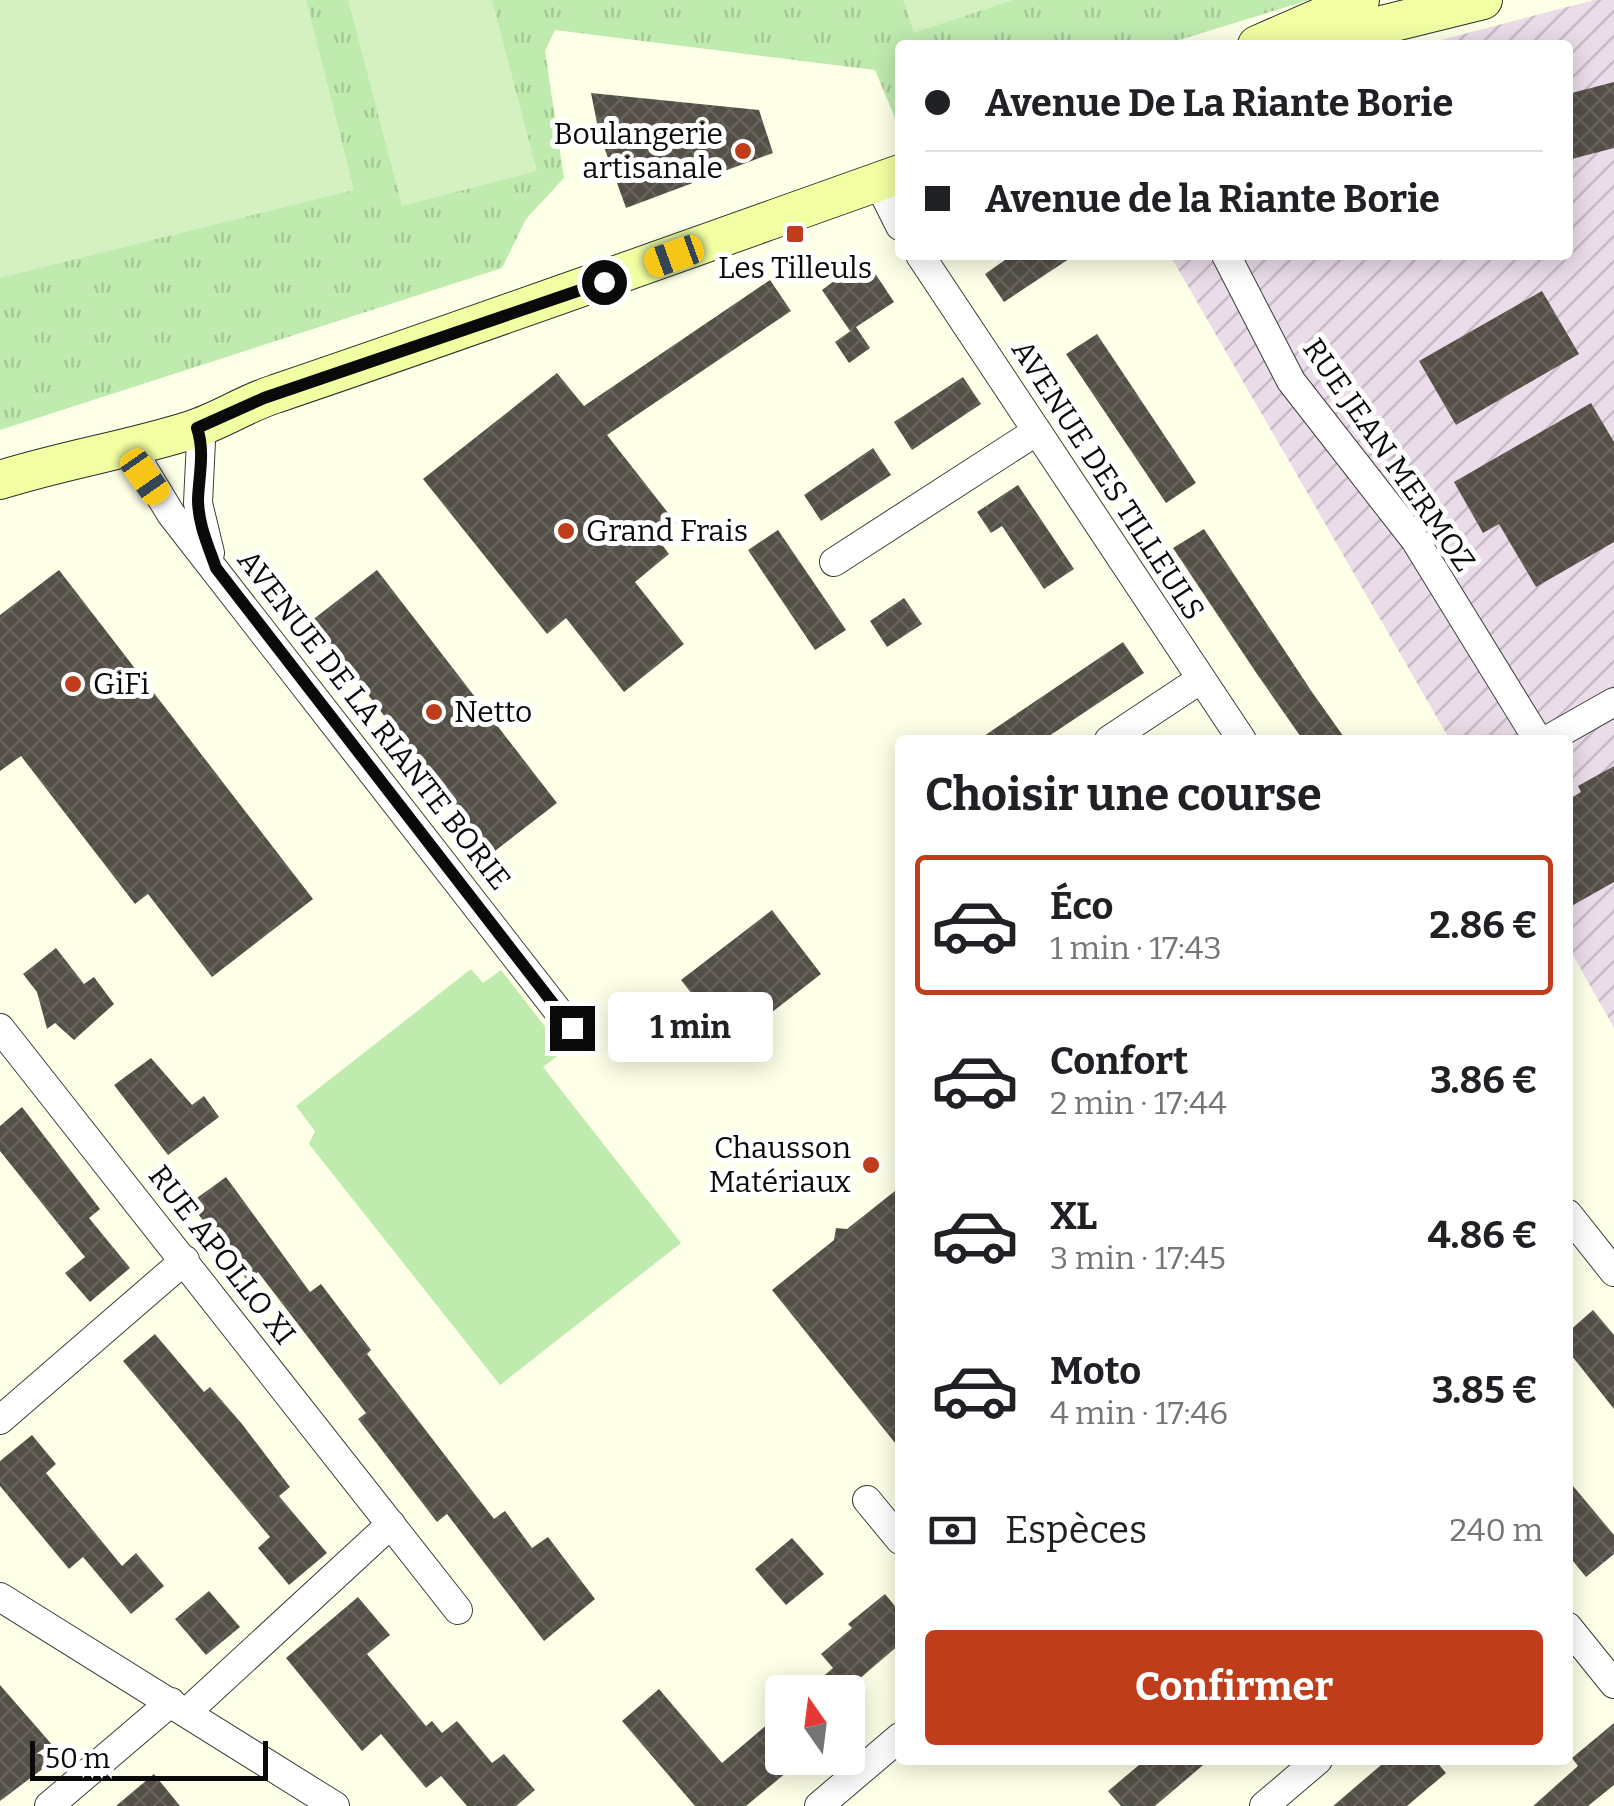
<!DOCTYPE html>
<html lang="fr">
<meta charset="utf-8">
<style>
body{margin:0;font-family:Bitter,serif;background:#f6f6f6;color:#202124;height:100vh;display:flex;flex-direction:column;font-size:38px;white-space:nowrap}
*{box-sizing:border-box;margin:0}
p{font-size:32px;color:#757577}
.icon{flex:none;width:55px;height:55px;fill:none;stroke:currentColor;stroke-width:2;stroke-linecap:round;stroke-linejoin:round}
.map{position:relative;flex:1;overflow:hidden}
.panel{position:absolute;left:895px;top:735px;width:678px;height:1030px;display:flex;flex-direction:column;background:#fff;border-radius:10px;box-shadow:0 5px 25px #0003}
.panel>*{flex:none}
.hud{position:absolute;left:895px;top:40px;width:678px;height:220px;border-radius:10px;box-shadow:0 5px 25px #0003;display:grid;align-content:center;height:220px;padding:0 30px;background:#fff}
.needle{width:65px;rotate:346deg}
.controls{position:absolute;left:765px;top:1675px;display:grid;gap:20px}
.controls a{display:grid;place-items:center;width:100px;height:100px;border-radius:10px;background:#fff;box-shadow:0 5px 25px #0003;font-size:50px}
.scale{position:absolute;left:30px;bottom:25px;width:238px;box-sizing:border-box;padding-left:10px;border:5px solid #0a0a0a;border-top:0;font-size:28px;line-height:35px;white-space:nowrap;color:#0a0a0a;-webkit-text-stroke:8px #fff;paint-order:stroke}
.end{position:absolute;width:45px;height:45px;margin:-22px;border:12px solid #0a0a0a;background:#fff;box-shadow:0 0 0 5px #fff}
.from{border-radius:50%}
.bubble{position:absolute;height:70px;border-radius:10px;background:#fff;box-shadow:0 5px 25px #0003;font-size:32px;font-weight:700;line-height:70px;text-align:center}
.car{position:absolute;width:30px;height:60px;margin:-30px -15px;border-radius:12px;box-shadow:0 0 8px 2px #0007;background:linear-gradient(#f5c518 24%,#345 0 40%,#f5c518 0 76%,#345 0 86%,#f5c518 0)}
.hud b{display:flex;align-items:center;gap:35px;height:95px;font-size:38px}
.hud b+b{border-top:2px solid #e0e0e0}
.hud i{width:25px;height:25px;background:#202124}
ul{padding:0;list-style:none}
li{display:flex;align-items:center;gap:30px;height:140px;margin:0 20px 15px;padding:0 10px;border:5px solid transparent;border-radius:10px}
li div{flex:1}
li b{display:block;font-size:38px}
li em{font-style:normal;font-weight:700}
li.on{border-color:#c03d1b}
li>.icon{width:90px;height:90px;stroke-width:1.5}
h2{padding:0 30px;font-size:45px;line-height:120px}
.pay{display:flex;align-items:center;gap:25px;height:110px;padding:0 30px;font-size:38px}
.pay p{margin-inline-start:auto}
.primary-button{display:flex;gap:20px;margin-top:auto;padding:20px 30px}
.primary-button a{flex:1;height:115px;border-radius:10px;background:#c03d1b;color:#fff;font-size:40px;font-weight:700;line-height:115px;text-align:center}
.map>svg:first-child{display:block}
.industrial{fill:url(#industrial-furrows)}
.grass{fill:#bfebaf}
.park{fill:url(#park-tufts)}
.pitch{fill:#d5f1c1}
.building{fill:url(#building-cross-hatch)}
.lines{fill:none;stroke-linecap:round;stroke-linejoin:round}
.street-casing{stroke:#3d3d3d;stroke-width:30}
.secondary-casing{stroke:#2c2c2c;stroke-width:40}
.street{stroke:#fff;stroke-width:28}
.secondary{stroke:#f2ffa2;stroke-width:38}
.route{stroke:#0a0a0a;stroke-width:12}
.poi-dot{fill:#c03d1b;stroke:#fff;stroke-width:4}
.labels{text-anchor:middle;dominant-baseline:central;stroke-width:10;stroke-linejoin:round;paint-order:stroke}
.poi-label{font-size:30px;fill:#0a0a0a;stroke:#fff;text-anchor:start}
.street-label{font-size:30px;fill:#0a0a0a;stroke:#fff}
</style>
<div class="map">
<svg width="1614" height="1806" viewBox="0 0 1614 1806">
<defs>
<pattern id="industrial-furrows" width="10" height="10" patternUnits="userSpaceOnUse" patternTransform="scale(2.5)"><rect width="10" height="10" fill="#eadce8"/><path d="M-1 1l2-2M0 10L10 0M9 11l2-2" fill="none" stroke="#c7bbc6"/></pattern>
<pattern id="park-tufts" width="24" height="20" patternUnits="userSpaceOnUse" patternTransform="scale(2.5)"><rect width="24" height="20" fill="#bfebaf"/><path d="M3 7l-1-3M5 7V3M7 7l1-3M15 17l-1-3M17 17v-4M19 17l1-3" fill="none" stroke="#a3c895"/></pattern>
<pattern id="building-cross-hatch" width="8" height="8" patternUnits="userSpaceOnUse" patternTransform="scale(2.5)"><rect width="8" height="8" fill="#534e46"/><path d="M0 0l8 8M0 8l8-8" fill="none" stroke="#67635c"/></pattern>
</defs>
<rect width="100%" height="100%" fill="#feffe7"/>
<path class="industrial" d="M1594,0H1614V1028L1568,946V740H1450L1170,255H1568V45H1422Z"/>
<path class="grass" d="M471,969L483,983L501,970L564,1051L543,1067L681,1243L500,1385L309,1144L315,1131L296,1106Z"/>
<path class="park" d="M0,0H1309L1163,45H900V130L875,70L555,30L545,51L564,178L526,219L502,268L0,430Z"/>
<path class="pitch" d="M0,0H306L354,190L0,278Z
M348,0H492L537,171L402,206Z
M903,0H1013L914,33Z"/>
<path class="building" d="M1614,82V148L1568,160V94Z
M591,93L759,110L773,153L626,208L599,133Z
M1012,255H1075L1004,302L985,274Z
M865,258L894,302L850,331L822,290Z
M770,280L791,311L607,435L676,523L657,538L669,554L635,582L684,644L624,692L566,618L547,634L423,479L557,373L584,406Z
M1542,291L1579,354L1456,425L1419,361Z
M856,327L870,348L849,363L835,342Z
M1097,334L1196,483L1166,503L1066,354Z
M963,377L981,404L912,450L894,422Z
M1591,403L1614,442V542L1536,587L1499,524L1483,533L1454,482Z
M873,448L891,475L821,521L804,495Z
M1018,485L1074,569L1044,589L1002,526L991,533L977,512Z
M1204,529L1312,692L1346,740H1303L1257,674L1173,548Z
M778,530L846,630L815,650L748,550Z
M59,570L313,899L212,977L148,894L135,904L21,756L0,771V615Z
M377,570L557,803L491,854L311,621Z
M904,598L922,624L887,647L870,621Z
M1123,642L1144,673L1103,700L1043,740H978Z
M1614,766V882L1568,908V800L1581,792L1578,786Z
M772,910L821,974L731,1044L681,980Z
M56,948L84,984L94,977L114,1004L74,1040L55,1023L47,1029L37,992L23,974Z
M151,1058L192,1105L204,1096L219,1117L168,1155L114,1085Z
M22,1107L100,1209L89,1218L130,1268L90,1302L65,1273L85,1257L0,1151V1126Z
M226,1177L310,1292L321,1284L371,1350L367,1354L494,1519L505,1511L532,1548L548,1537L595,1599L544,1641L447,1514L437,1522L358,1419L366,1413L258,1272L247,1280L190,1203Z
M900,1187V1449L772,1290L834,1240L836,1228L847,1229Z
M1593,1310L1614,1335V1409L1568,1351V1332Z
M155,1334L204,1392L210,1387L242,1424L290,1487L279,1496L327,1553L289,1585L258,1548L270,1537L123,1361Z
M32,1435L56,1464L46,1473L122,1566L136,1553L164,1586L131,1614L83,1557L69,1569L0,1486V1461Z
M1568,1480L1614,1535V1554L1586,1577L1568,1555Z
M792,1538L824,1574L786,1605L755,1569Z
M209,1591L240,1627L206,1655L175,1619Z
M885,1594L900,1612V1644L844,1692H804L833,1668L821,1654L852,1628L848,1624Z
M358,1597L390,1635L367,1654L426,1726L432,1721L442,1733L457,1721L492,1763L504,1754L535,1790L516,1806H467L441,1776L426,1788L381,1734L362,1751L286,1658Z
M0,1685L61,1755L0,1801Z
M659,1689L722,1763L782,1712V1758H804L746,1806H695L622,1721Z
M1614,1723V1785L1588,1806H1533L1578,1766L1572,1758Z
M1145,1760H1209L1155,1806H1121L1108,1791Z
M1387,1760H1435L1446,1773L1407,1806H1333Z
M154,1774L180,1806H116Z"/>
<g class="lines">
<g class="street-casing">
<path id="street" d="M878,182L900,226
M920,255L1242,740
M1226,255L1291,381L1415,540L1538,740
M197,428L201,441L198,503L210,553
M131,448L171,514L572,1029
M834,562L1037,431
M1109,740L1201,679
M1547,740L1614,702
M0,1028L458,1610
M1568,1214L1614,1272
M0,1420L185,1260
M867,1500L900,1540
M0,1597L335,1806
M1568,1627L1614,1684
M187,1712L391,1524
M49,1806L171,1702
M819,1806L900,1737
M1264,1806L1318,1760"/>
</g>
<g class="secondary-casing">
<path id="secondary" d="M1257,45L1360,0
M1301,45L1483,0
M0,480C63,460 128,450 191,430C220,421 246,403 275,394C484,323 692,248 900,174"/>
</g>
<use href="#street" class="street"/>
<use href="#secondary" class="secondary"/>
</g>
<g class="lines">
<path class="route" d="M572,1028L216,568C208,545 198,524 198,499C199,475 205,451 197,428L264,398L604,282"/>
</g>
<g class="poi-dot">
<circle cx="743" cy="151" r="10"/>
<rect x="785" y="224" width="20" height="20" rx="5"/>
<circle cx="566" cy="531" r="10"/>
<circle cx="73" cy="684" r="10"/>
<circle cx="434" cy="712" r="10"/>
<circle cx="871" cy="1165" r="10"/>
</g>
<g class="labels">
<g class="poi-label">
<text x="723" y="134" text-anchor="end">Boulangerie<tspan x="723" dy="34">artisanale</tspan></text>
<text x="795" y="268" text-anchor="middle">Les Tilleuls</text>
<text x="586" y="531">Grand Frais</text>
<text x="93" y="684">GiFi</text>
<text x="454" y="712">Netto</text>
<text x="851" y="1148" text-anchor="end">Chausson<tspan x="851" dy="34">Matériaux</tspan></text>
</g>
<g class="street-label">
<text transform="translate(1389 455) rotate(55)">RUE JEAN MERMOZ</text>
<text transform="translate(1108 480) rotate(57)">AVENUE DES TILLEULS</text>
<text transform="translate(374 720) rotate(52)">AVENUE DE LA RIANTE BORIE</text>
<text transform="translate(222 1255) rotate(52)">RUE APOLLO XI</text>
</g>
</g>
</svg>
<div class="controls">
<a><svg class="needle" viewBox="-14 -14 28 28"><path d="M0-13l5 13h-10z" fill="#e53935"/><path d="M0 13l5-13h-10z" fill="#757577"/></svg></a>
</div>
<div class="scale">50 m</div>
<i class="end from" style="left:604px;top:282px"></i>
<i class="end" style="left:572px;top:1028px"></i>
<div class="bubble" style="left:608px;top:992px;width:165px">1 min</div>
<i class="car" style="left:674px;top:256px;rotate:250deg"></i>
<i class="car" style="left:145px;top:477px;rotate:145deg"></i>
<div class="hud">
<b><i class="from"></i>Avenue De La Riante Borie</b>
<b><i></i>Avenue de la Riante Borie</b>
</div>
<section class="panel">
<h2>Choisir une course</h2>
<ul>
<li class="on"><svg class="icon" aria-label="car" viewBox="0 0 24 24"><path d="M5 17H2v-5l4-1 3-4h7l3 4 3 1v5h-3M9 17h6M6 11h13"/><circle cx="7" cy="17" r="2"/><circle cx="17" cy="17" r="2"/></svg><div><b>Éco</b><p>1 min · 17:43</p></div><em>2.86 €</em></li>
<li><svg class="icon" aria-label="car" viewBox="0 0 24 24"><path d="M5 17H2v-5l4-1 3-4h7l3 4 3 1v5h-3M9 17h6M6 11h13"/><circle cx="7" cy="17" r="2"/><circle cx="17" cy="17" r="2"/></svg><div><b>Confort</b><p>2 min · 17:44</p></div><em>3.86 €</em></li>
<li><svg class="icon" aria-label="car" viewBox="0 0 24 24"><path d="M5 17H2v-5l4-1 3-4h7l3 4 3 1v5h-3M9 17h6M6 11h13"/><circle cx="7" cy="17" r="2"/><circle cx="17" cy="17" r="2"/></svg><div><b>XL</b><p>3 min · 17:45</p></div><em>4.86 €</em></li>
<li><svg class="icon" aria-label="car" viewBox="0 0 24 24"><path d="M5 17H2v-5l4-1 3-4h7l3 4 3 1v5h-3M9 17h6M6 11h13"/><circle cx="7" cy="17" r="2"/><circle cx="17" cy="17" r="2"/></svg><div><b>Moto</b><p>4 min · 17:46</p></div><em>3.85 €</em></li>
</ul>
<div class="pay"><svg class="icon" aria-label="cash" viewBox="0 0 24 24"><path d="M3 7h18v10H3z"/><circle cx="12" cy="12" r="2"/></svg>Espèces<p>240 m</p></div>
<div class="primary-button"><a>Confirmer</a></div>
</section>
</div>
